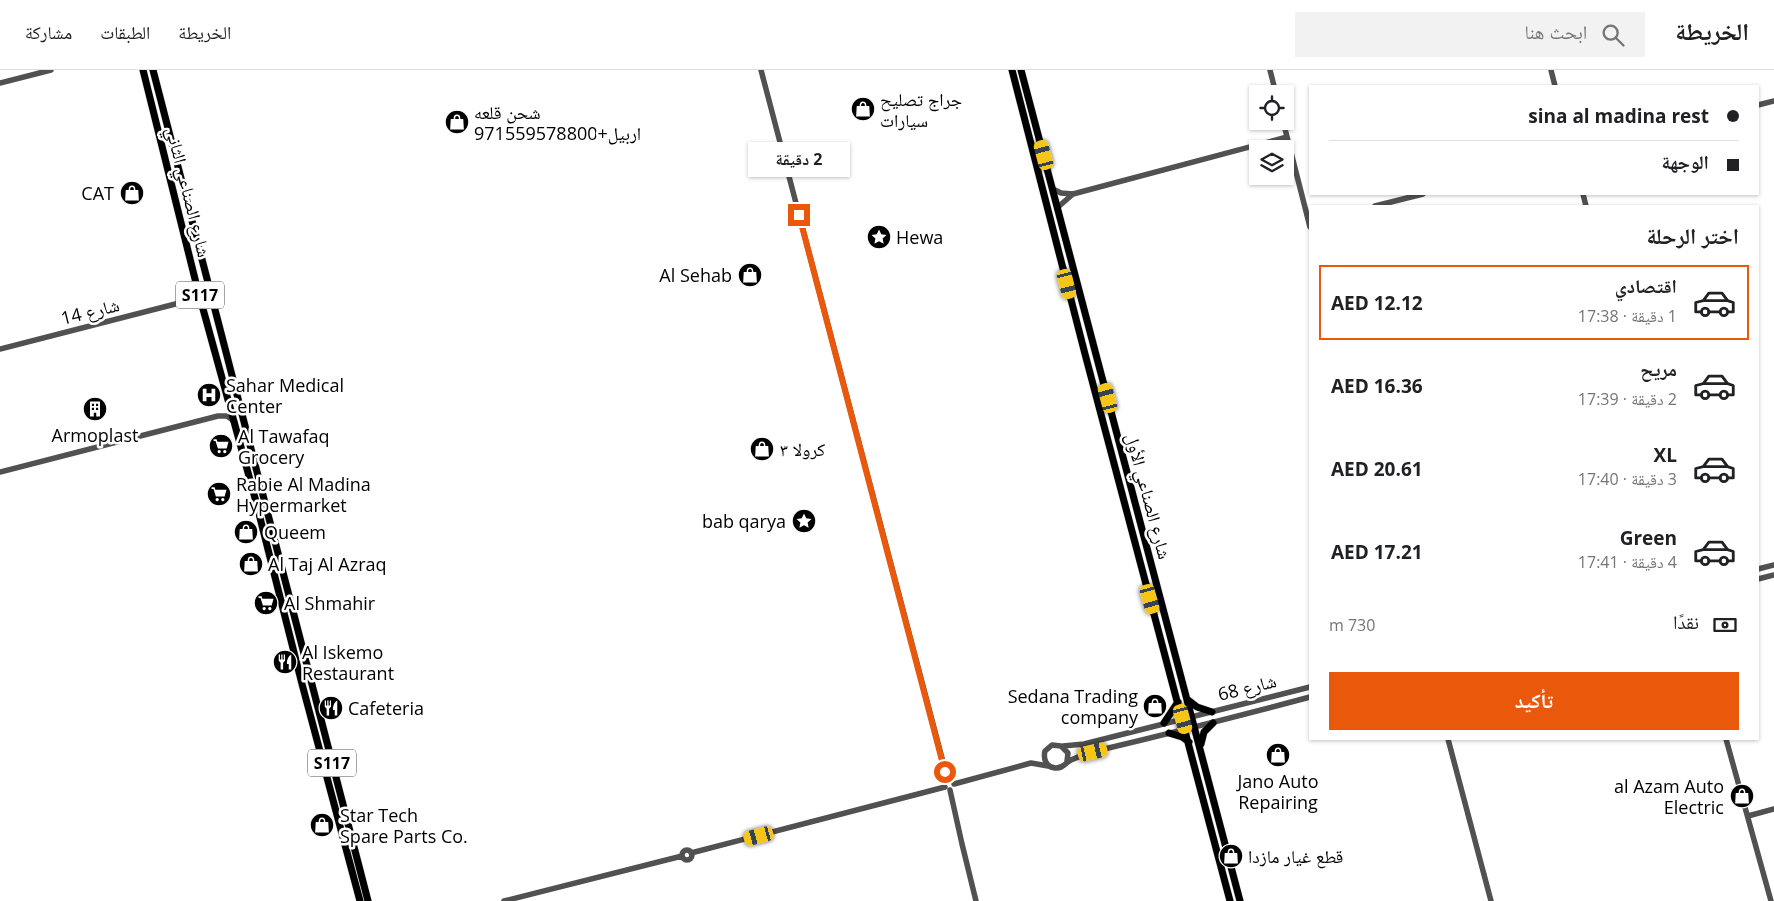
<!DOCTYPE html>
<html lang="ar">
<meta charset="utf-8">
<style>
body{margin:0;font-family:"Open Sans","Noto Naskh Arabic",sans-serif;background:#f2f2f2;color:#202124;direction:rtl;height:100vh;display:flex;flex-direction:column;font-size:19px;white-space:nowrap}
*{box-sizing:border-box;margin:0}
p{font-size:16px;color:#757577}
.icon{flex:none;width:28px;height:28px;fill:none;stroke:currentColor;stroke-width:2;stroke-linecap:round;stroke-linejoin:round}
.map{position:relative;flex:1;overflow:hidden;direction:ltr}
.drawer{position:absolute;left:1309px;top:135px;width:450px;height:535px;display:flex;flex-direction:column;background:#fff;border-radius:0px;box-shadow:0 1px 4px #0004;direction:rtl}
.drawer>*{flex:none}
.hud{position:absolute;left:1309px;top:15px;width:450px;height:110px;border-radius:0px;box-shadow:0 1px 4px #0004;direction:rtl;display:grid;align-content:center;height:110px;padding:0 20px;background:#fff}
.buttons{position:absolute;left:1249px;top:15px;display:grid;gap:10px}
.buttons a{display:grid;place-items:center;width:45px;height:45px;border-radius:0px;background:#fff;box-shadow:0 1px 4px #0004;font-size:25px}
.end{position:absolute;width:22px;height:22px;margin:-11px;border:6px solid #ea580c;background:#fff;box-shadow:0 0 0 2px #fff}
.from{border-radius:50%}
.bubble{position:absolute;height:35px;border-radius:0px;background:#fff;box-shadow:0 1px 4px #0004;font-size:16px;font-weight:700;line-height:35px;text-align:center;direction:rtl}
.car{position:absolute;width:15px;height:30px;margin:-15px -8px;border-radius:6px;box-shadow:0 0 4px 1px #0007;background:linear-gradient(#f5c518 24%,#345 0 40%,#f5c518 0 76%,#345 0 86%,#f5c518 0)}
.hud b{display:flex;align-items:center;gap:18px;height:48px;font-size:19px}
.hud b+b{border-top:1px solid #e0e0e0}
.hud i{width:12px;height:12px;background:#202124}
ul{padding:0;list-style:none}
li{display:flex;align-items:center;gap:15px;height:75px;margin:0 10px 8px;padding:0 10px;border:2px solid transparent;border-radius:0px}
li div{flex:1}
li b{display:block;font-size:19px}
li em{font-style:normal;font-weight:700}
li.selected{border-color:#ea580c}
li>.icon{width:45px;height:45px;stroke-width:1.5}
h2{padding:0 20px;font-size:22px;line-height:60px}
.pay{display:flex;align-items:center;gap:12px;height:55px;padding:0 20px;font-size:19px}
.pay p{margin-inline-start:auto}
.button{display:flex;gap:10px;margin-top:auto;padding:10px 20px}
.button a{flex:1;height:58px;border-radius:0px;background:#ea580c;color:#fff;font-size:20px;font-weight:700;line-height:58px;text-align:center}
header{display:flex;align-items:center;gap:30px;box-sizing:border-box;height:70px;padding:0 25px;background:#fff;border-bottom:1px solid #e0e0e0}
header strong{font-size:24px}
nav{display:flex;gap:28px;margin-inline-start:auto;font-size:18px}
.search{width:350px;height:45px;background:#f2f2f2;display:flex;align-items:center;gap:12px;box-sizing:border-box;padding:0 18px;border-radius:0px;color:#757577;font-size:19px}
.map>svg:first-child{display:block}
.lines{fill:none;stroke-linecap:round;stroke-linejoin:round}
.major-casing{stroke:#dbdbdb;stroke-width:8}
.minor{stroke:#515151;stroke-width:5.5}
.major{stroke:#000;stroke-width:7}
.route{stroke:#ea580c;stroke-width:6}
.labels{text-anchor:middle;dominant-baseline:central;stroke-width:5;stroke-linejoin:round;paint-order:stroke}
.shield{fill:#fff;stroke:#4c4c4c;stroke-width:1}
.shield-label{font-size:16px;font-weight:bold;fill:#000}
.poi-label{font-size:18px;fill:#000;stroke:#fff;text-anchor:start}
.street-label{font-size:18px;fill:#000;stroke:#fff}
</style>
<header>
<strong>الخريطة</strong>
<div class="search"><svg class="icon" aria-label="search" viewBox="0 0 24 24"><circle cx="10" cy="10" r="6"/><path d="M15 15l6 6"/></svg>ابحث هنا</div>
<nav><a>الخريطة</a><a>الطبقات</a><a>مشاركة</a></nav>
</header>
<div class="map">
<svg width="1774" height="831" viewBox="0 0 1774 831">
<rect width="100%" height="100%" fill="#fff"/>
<g class="lines">
<g class="major-casing">
<path id="major" d="M143,0L197,217L255,428L302,614L360,831
M153,0L368,831
M1012,0L1085,284L1230,831
M1021,0L1240,831
M1188,630L1197,637L1212,642
M1164,653L1178,632
M1169,663L1182,667L1189,672
M1201,674L1204,662L1213,653"/>
</g>
<path class="minor" d="M761,0L948,711
M1270,0L1276,24
M1551,0L1555,16
M0,13L51,0
M1758,35L1774,31
M1283,51L1310,157
M1053,119L1061,123L1073,124L1287,67
M1583,124L1586,136
M1375,136L1423,124
M1058,137L1073,124
M0,279L187,231L195,232L203,236
M0,402L218,346H227L234,351
M1758,499L1774,495
M1758,509L1774,505
M1448,669L1491,831
M1726,669L1771,831
M1063,676L1084,674L1310,617
M1067,691L1068,683L1061,676L1052,675L1045,681C1043,689 1046,697 1055,698C1063,699 1065,693 1071,690C1079,686 1087,683 1096,681C1167,664 1239,646 1310,627
M954,714L1031,693L1048,696
M950,720L962,774L976,831
M1748,746L1774,739
M682 785a5 5 0 1 1 10 0a5 5 0 1 1-10 0Z
M691,783L945,717
M504,831L682,786"/>
<use href="#major" class="major"/>
</g>
<g class="lines">
<path class="route" d="M799,145L945,702"/>
</g>
<defs>
<g id="shop-disc" transform="scale(1.25)"><circle r="9.5" fill="#000" stroke="#fff"/><path d="M-5-2.5h2.3a2.7 3.5 0 0 1 5.4 0H5L5.5 6h-11ZM-1.5-2.5h3a1.5 2.3 0 0 0-3 0Z" fill="#fff"/></g>
<g id="sight-disc" transform="scale(1.25)"><circle r="9.5" fill="#000" stroke="#fff"/><path d="M0-6L1.8-2.2L6-1.7L2.9 1.2L3.7 5.4L0 3.3L-3.7 5.4L-2.9 1.2L-6-1.7L-1.8-2.2Z" fill="#fff"/></g>
<g id="hospital-disc" transform="scale(1.25)"><circle r="9.5" fill="#000" stroke="#fff"/><path d="M-5-5h3v3.5h4V-5h3V5h-3V1.5h-4V5h-3Z" fill="#fff"/></g>
<g id="building-disc" transform="scale(1.25)"><circle r="9.5" fill="#000" stroke="#fff"/><path d="M-4-6H4V6H1V3H-1V6H-4ZM-2.5-4.3h1.7v1.8h-1.7ZM.8-4.3h1.7v1.8H.8ZM-2.5-1h1.7V.8h-1.7ZM.8-1h1.7V.8H.8Z" fill="#fff"/></g>
<g id="supermarket-disc" transform="scale(1.25)"><circle r="9.5" fill="#000" stroke="#fff"/><path d="M-6-5.5h2.5l.6 2H6L4.5 2H-2.5L-4.4-4H-6ZM-1.5 3.2a1.3 1.3 0 1 0 .1 0ZM3 3.2a1.3 1.3 0 1 0 .1 0Z" fill="#fff"/></g>
<g id="restaurant-disc" transform="scale(1.25)"><circle r="9.5" fill="#000" stroke="#fff"/><path d="M-5-6h1v4h1v-4h1v4h1v-4h1v5L-1.5 .5V6h-2V.5L-5-1ZM5-6V6H3V1.5H1.5Q1.5-4 5-6Z" fill="#fff"/></g>
</defs>
<g fill-rule="evenodd">
<use href="#shop-disc" x="863" y="39"/>
<use href="#shop-disc" x="457" y="52"/>
<use href="#shop-disc" x="132" y="123"/>
<use href="#sight-disc" x="879" y="167"/>
<use href="#shop-disc" x="750" y="205"/>
<use href="#hospital-disc" x="209" y="325"/>
<use href="#building-disc" x="95" y="339"/>
<use href="#supermarket-disc" x="221" y="376"/>
<use href="#shop-disc" x="762" y="379"/>
<use href="#supermarket-disc" x="219" y="424"/>
<use href="#sight-disc" x="804" y="451"/>
<use href="#shop-disc" x="246" y="462"/>
<use href="#shop-disc" x="251" y="494"/>
<use href="#supermarket-disc" x="266" y="533"/>
<use href="#restaurant-disc" x="285" y="592"/>
<use href="#shop-disc" x="1155" y="636"/>
<use href="#restaurant-disc" x="331" y="638"/>
<use href="#shop-disc" x="1278" y="685"/>
<use href="#shop-disc" x="1742" y="726"/>
<use href="#shop-disc" x="322" y="755"/>
<use href="#shop-disc" x="1231" y="786"/>
</g>
<g class="labels">
<g class="shield">
<rect x="176" y="211.5" width="48" height="27" rx="4"/>
<rect x="308" y="679.5" width="48" height="27" rx="4"/>
</g>
<g class="shield-label">
<text x="200" y="225">S117</text>
<text x="332" y="693">S117</text>
</g>
<g class="poi-label">
<text x="880" y="29">جراج تصليح<tspan x="880" dy="21">سيارات</tspan></text>
<text x="474" y="42">شحن قلعه<tspan x="474" dy="21">اربيل+971559578800</tspan></text>
<text x="114" y="123" text-anchor="end">CAT</text>
<text x="896" y="167">Hewa</text>
<text x="732" y="205" text-anchor="end">Al Sehab</text>
<text x="226" y="315">Sahar Medical<tspan x="226" dy="21">Center</tspan></text>
<text x="95" y="365" text-anchor="middle">Armoplast</text>
<text x="238" y="366">Al Tawafaq<tspan x="238" dy="21">Grocery</tspan></text>
<text x="780" y="379">كرولا ٣</text>
<text x="236" y="414">Rabie Al Madina<tspan x="236" dy="21">Hypermarket</tspan></text>
<text x="786" y="451" text-anchor="end">bab qarya</text>
<text x="264" y="462">Queem</text>
<text x="268" y="494">Al Taj Al Azraq</text>
<text x="284" y="533">Al Shmahir</text>
<text x="302" y="582">Al Iskemo<tspan x="302" dy="21">Restaurant</tspan></text>
<text x="1138" y="626" text-anchor="end">Sedana Trading<tspan x="1138" dy="21">company</tspan></text>
<text x="348" y="638">Cafeteria</text>
<text x="1278" y="711" text-anchor="middle">Jano Auto<tspan x="1278" dy="21">Repairing</tspan></text>
<text x="1724" y="716" text-anchor="end">al Azam Auto<tspan x="1724" dy="21">Electric</tspan></text>
<text x="340" y="745">Star Tech<tspan x="340" dy="21">Spare Parts Co.</tspan></text>
<text x="1248" y="786">قطع غيار مازدا</text>
</g>
<g class="street-label">
<text transform="translate(189 122) rotate(76)">شارع الصناعي الثاني</text>
<text transform="translate(90 241) rotate(-14)">شارع 14</text>
<text transform="translate(1149 426) rotate(75)">شارع الصناعي الأول</text>
<text transform="translate(1247 617) rotate(-14)">شارع 68</text>
</g>
</g>
</svg>
<div class="buttons">
<a><svg class="icon" aria-label="locate" viewBox="0 0 24 24"><circle cx="12" cy="12" r="6"/><path d="M12 2v4M12 18v4M2 12h4M18 12h4"/></svg></a>
<a><svg class="icon" aria-label="layers" viewBox="0 0 24 24"><path d="M12 4l9 5-9 5-9-5zM3 14l9 5 9-5"/></svg></a>
</div>
<i class="end from" style="left:945px;top:702px"></i>
<i class="end" style="left:799px;top:145px"></i>
<div class="bubble" style="left:748px;top:72px;width:102px">2 دقيقة</div>
<i class="car" style="left:1044px;top:85px;rotate:345deg"></i>
<i class="car" style="left:1067px;top:214px;rotate:166deg"></i>
<i class="car" style="left:1108px;top:328px;rotate:345deg"></i>
<i class="car" style="left:1150px;top:529px;rotate:164deg"></i>
<i class="car" style="left:1183px;top:649px;rotate:165deg"></i>
<i class="car" style="left:1093px;top:682px;rotate:77deg"></i>
<i class="car" style="left:759px;top:766px;rotate:255deg"></i>
<div class="hud">
<b><i class="from"></i>sina al madina rest</b>
<b><i></i>الوجهة</b>
</div>
<section class="drawer">
<h2>اختر الرحلة</h2>
<ul>
<li class="selected"><svg class="icon" aria-label="car" viewBox="0 0 24 24"><path d="M5 17H2v-5l4-1 3-4h7l3 4 3 1v5h-3M9 17h6M6 11h13"/><circle cx="7" cy="17" r="2"/><circle cx="17" cy="17" r="2"/></svg><div><b>اقتصادي</b><p>1 دقيقة · 17:38</p></div><em>AED 12.12</em></li>
<li><svg class="icon" aria-label="car" viewBox="0 0 24 24"><path d="M5 17H2v-5l4-1 3-4h7l3 4 3 1v5h-3M9 17h6M6 11h13"/><circle cx="7" cy="17" r="2"/><circle cx="17" cy="17" r="2"/></svg><div><b>مريح</b><p>2 دقيقة · 17:39</p></div><em>AED 16.36</em></li>
<li><svg class="icon" aria-label="car" viewBox="0 0 24 24"><path d="M5 17H2v-5l4-1 3-4h7l3 4 3 1v5h-3M9 17h6M6 11h13"/><circle cx="7" cy="17" r="2"/><circle cx="17" cy="17" r="2"/></svg><div><b>XL</b><p>3 دقيقة · 17:40</p></div><em>AED 20.61</em></li>
<li><svg class="icon" aria-label="car" viewBox="0 0 24 24"><path d="M5 17H2v-5l4-1 3-4h7l3 4 3 1v5h-3M9 17h6M6 11h13"/><circle cx="7" cy="17" r="2"/><circle cx="17" cy="17" r="2"/></svg><div><b>Green</b><p>4 دقيقة · 17:41</p></div><em>AED 17.21</em></li>
</ul>
<div class="pay"><svg class="icon" aria-label="cash" viewBox="0 0 24 24"><path d="M3 7h18v10H3z"/><circle cx="12" cy="12" r="2"/></svg>نقدًا<p>730 m</p></div>
<div class="button"><a>تأكيد</a></div>
</section>
</div>
